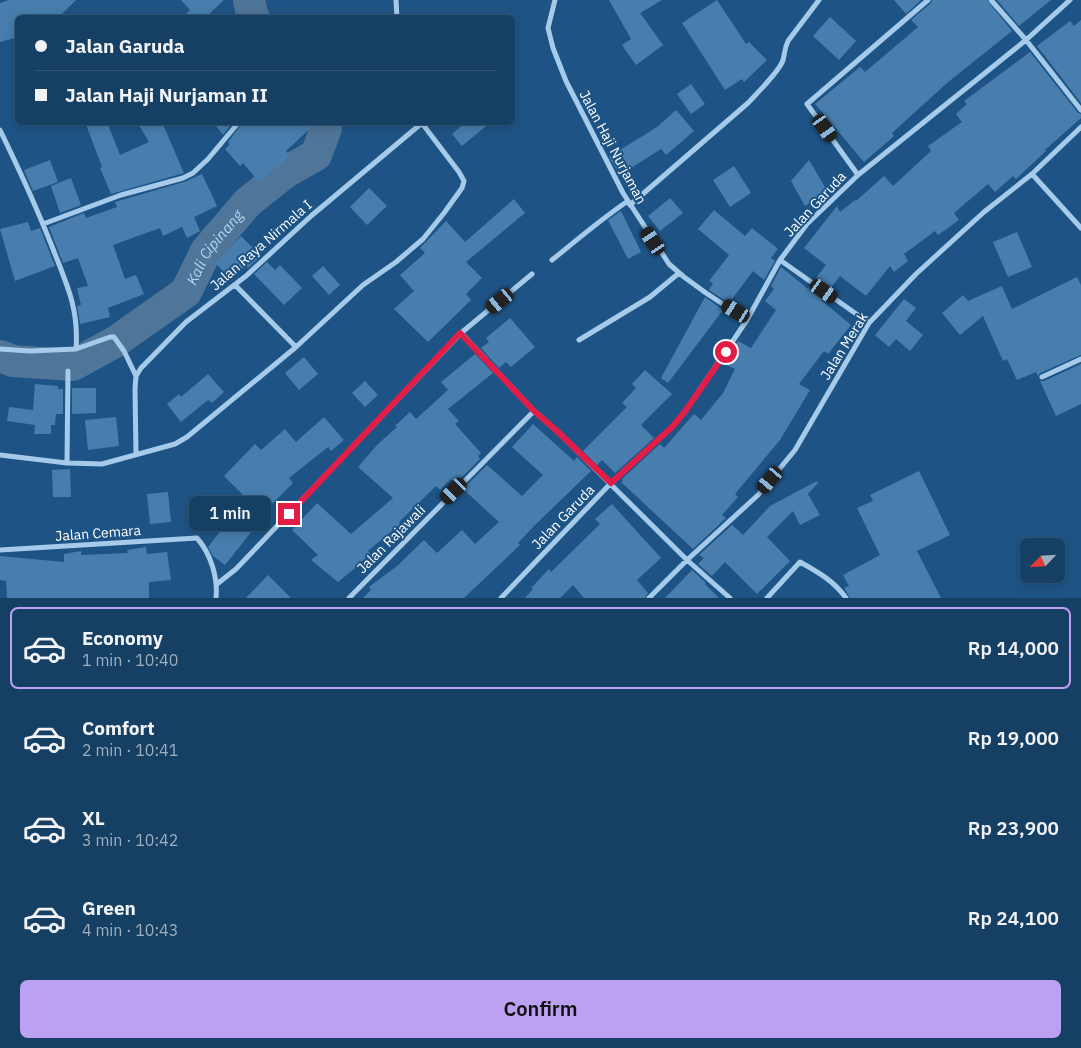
<!DOCTYPE html>
<meta charset="utf-8">
<style>
body{margin:0;font-family:"IBM Plex Sans",sans-serif;background:#234a6d;color:#f1f3f6;height:100vh;display:flex;flex-direction:column;font-size:19px;white-space:nowrap}
*{box-sizing:border-box;margin:0}
p{font-size:16px;color:#9eafbf}
.icon{flex:none;width:28px;height:28px;fill:none;stroke:currentColor;stroke-width:2;stroke-linecap:round;stroke-linejoin:round}
.map{position:relative;height:598px;overflow:hidden}
.details{display:flex;flex-direction:column;background:#163f64;flex:1}
.details>*{flex:none}
.top-card{position:absolute;left:15px;top:15px;width:500px;height:110px;border-radius:8px;box-shadow:0 2px 12px #0003,0 0 0 1px #355878;display:grid;align-content:center;height:110px;padding:0 20px;background:#163f64}
.needle{width:32px;rotate:245deg}
.tools{position:absolute;left:1020px;top:538px;display:grid;gap:10px}
.tools a{display:grid;place-items:center;width:45px;height:45px;border-radius:8px;background:#163f64;box-shadow:0 2px 12px #0003,0 0 0 1px #355878;font-size:25px}
.end{position:absolute;width:22px;height:22px;margin:-11px;border:6px solid #e11d48;background:#fff;box-shadow:0 0 0 2px #fff}
.from{border-radius:50%}
.bubble{position:absolute;height:35px;border-radius:8px;background:#163f64;box-shadow:0 2px 12px #0003,0 0 0 1px #355878;font-size:16px;font-weight:600;line-height:35px;text-align:center}
.car{position:absolute;width:15px;height:30px;margin:-15px -8px;border-radius:6px;box-shadow:0 0 4px 1px #0007;background:linear-gradient(#222 24%,#8ab4d8 0 40%,#222 0 76%,#8ab4d8 0 86%,#222 0)}
.top-card b{display:flex;align-items:center;gap:18px;height:48px;font-size:19px}
.top-card b+b{border-top:1px solid #355878}
.top-card i{width:12px;height:12px;background:#f1f3f6}
ul{padding:9px 0 0;list-style:none}
li{display:flex;align-items:center;gap:15px;height:82px;margin:0 10px 8px;padding:0 10px;border:2px solid transparent;border-radius:8px}
li div{flex:1}
li b{display:block;font-size:19px}
li em{font-style:normal;font-weight:600}
li.on{border-color:#bca0f2}
li>.icon{width:45px;height:45px;stroke-width:1.5}
.action{display:flex;gap:10px;margin-top:auto;padding:10px 20px}
.action a{flex:1;height:58px;border-radius:8px;background:#bca0f2;color:#111;font-size:20px;font-weight:600;line-height:58px;text-align:center}
.map>svg:first-child{display:block}
.lines{fill:none;stroke-linecap:round;stroke-linejoin:round}
.river{stroke:#4f7598;stroke-width:32}
.building{fill:#477ead}
.street{stroke:#a6cbea;stroke-width:5}
.route{stroke:#e11d48;stroke-width:6}
.labels{text-anchor:middle;dominant-baseline:central;stroke-width:4;stroke-linejoin:round;paint-order:stroke}
.street-label{font-size:14px;fill:#fff;stroke:#1e5485}
.water-label{font-size:15px;font-style:italic;fill:#b1d4f1;stroke:#1e5485}
</style>
<div class="map">
<svg width="1081" height="598" viewBox="0 0 1081 598">
<rect width="100%" height="100%" fill="#1e5485"/>
<g class="lines">
<g class="river">
<path d="M249,0L252,15L254,18"/>
<path id="s1" d="M0,356L13,361L73,365L115,342L186,292L206,251L248,202L286,172L316,155L326,128L325,122"/>
</g>
</g>
<path class="building" d="M9,0H76L58,18H18V37L0,42V3Z
M181,0H224L205,18H182L190,10Z
M609,0H662L640,13L663,45L636,65L622,45L631,39Z
M717,0L746,44L749,42L767,60L744,82L742,79L725,90L682,23Z
M894,0H921L906,14Z
M932,0H987L1012,31L947,83L892,133L894,136L864,162L815,104L860,67L865,72L918,27L911,20L931,3Z
M997,0H1051L1019,26Z
M830,17L856,41L839,60L813,36Z
M1081,20V103L1037,46L1070,21L1074,26Z
M1030,52L1078,113L1081,114V118L1045,150L1046,151L1016,179L1013,176L995,192L988,184L954,213L959,220L938,235L935,231L904,254L908,261L894,272L890,266L866,296L840,276L829,290L815,279L826,265L804,248L837,206L840,212L855,200L856,201L884,176L893,186L931,151L928,146L962,122L956,114L967,104L964,101Z
M691,84L705,104L691,114L677,94Z
M676,110L694,131L666,155L661,149L620,175L609,157L657,127Z
M85,122H107L120,155L149,142L137,122H162L184,173L111,194L100,168L102,167Z
M213,122H233L223,135Z
M243,122H317L286,151L290,157L259,182L243,163L240,166L225,149L230,144L228,142Z
M466,122H491L462,146L452,134Z
M50,160L58,182L33,191L24,170Z
M809,160L828,192L805,206L791,181Z
M734,166L751,193L730,207L713,180Z
M202,174L217,206L194,217L200,231L187,238L182,227L163,236L160,228L113,245L125,279L136,275L144,294L108,308L110,317L80,324L77,306L81,305L77,288L88,286L78,258L63,263L49,227L84,213L86,218L117,207L115,202L187,181Z
M71,178L81,205L60,213L51,186Z
M369,188L387,206L367,225L350,207Z
M670,198L683,213L660,231L648,216Z
M514,199L525,213L466,262L482,278L466,294L471,300L428,342L394,309L414,291L400,275L425,253L420,248L446,221L465,242Z
M714,210L745,236L752,228L778,249L771,258L775,261L764,280L753,271L729,303L709,290L713,283L709,281L729,255L698,229Z
M621,211L641,252L628,259L608,220Z
M28,222L31,231L40,228L55,266L15,281L0,229Z
M1017,232L1032,267L1008,277L993,242Z
M241,236L261,256L248,268L246,265L232,279L215,263Z
M267,262L275,270L280,265L302,288L284,305L254,274Z
M323,266L340,285L329,295L312,276Z
M781,267L808,289L809,286L824,296L821,300L851,325L828,354L824,351L799,384L810,390L780,440L735,494L738,497L722,515L726,518L693,549L621,482L623,481L622,479L660,444L664,448L694,414L701,420L723,393L735,369L723,363L738,341L751,348L776,310L765,301L774,289L771,286Z
M1077,277L1081,285V355L1040,373L1038,376L1036,372L1017,380L1007,359L1003,361L983,316L960,335L942,313L963,295L968,301L1002,286L1012,309Z
M705,297L723,310L668,383L661,378Z
M904,299L916,308L906,321L923,335L910,351L896,339L889,347L875,335Z
M510,318L535,347L511,367L506,362L499,368L481,348L489,342L486,338Z
M475,354L493,373L448,409L459,421L455,424L481,453L478,456L480,459L456,483L451,479L440,490L436,486L399,522L400,524L368,551L370,554L354,569L338,582L311,560L318,555L292,530L317,503L351,534L393,498L358,467L377,445L397,427L395,426L410,412L416,419L448,390L441,382Z
M304,357L318,374L299,390L285,373Z
M1081,364V404L1056,416L1040,381H1044Z
M645,370L672,394L641,425L654,438L615,473L602,460L597,465L583,451L627,407L622,403L636,388L632,384Z
M208,374L224,392L212,403L208,400L181,422L167,404L179,394L181,397Z
M365,381L378,395L365,407L352,393Z
M35,384L58,386V389H63V414H56L55,425H51V434H34L35,425L7,421L9,407L33,410Z
M72,388H96V413L72,414Z
M116,417L119,446L88,450L85,420Z
M324,417L344,440L331,451L328,447L289,478L293,483L258,518L256,516L251,522L252,524L248,528L252,531L225,565L213,556L208,547L246,498L224,476L255,444L261,450L285,429L296,442Z
M533,424L574,461L577,457L591,471L535,525L518,543L520,545L464,598H363L371,590L369,587L397,566L424,540L437,553L462,530L475,544L499,522L463,489L487,465L522,496L543,475L512,447Z
M70,469L71,497H53L52,470Z
M919,471L950,535L917,551L941,598H850L844,588L849,586L843,575L880,555L857,508L873,501L870,495Z
M817,481L818,483L808,494L820,515L800,525L793,511L767,537L790,561L757,594L725,562L712,576L698,564L704,558L699,555L732,525L743,535L770,506Z
M168,492L171,522L150,524L147,494Z
M612,504L661,558L637,580L648,593L645,598H584L573,585L560,598H525L533,589L531,588L549,569L551,572L600,524L595,519Z
M146,547L147,554L167,552L171,580L149,582V598H7L6,581L0,580V556L64,562V554L81,551V555L128,553L127,550Z
M692,570L706,583L705,584L719,598H665Z
M268,575L291,598H246Z"/>
<g class="lines">
<path class="street" d="M396,0L397,18
M555,0L548,28L553,48L566,81L623,193L669,264L684,277L706,293L747,320
M991,0L1026,40L1081,110
M0,130C19,169 37,208 53,249C67,285 79,309 76,349
M1032,174L1081,228
M858,175L807,104L928,0
M630,205L748,103C756,94 780,71 783,60C785,53 784,50 788,41L819,0
M43,224L121,195L183,178L193,173L208,159L239,122
M552,260C577,240 601,219 628,201
M780,260L869,323
M235,285L296,347
M461,333L534,411L558,432L687,560L730,598
M579,340L650,297L679,273
M0,349L30,351L76,349L110,337H114L124,351L136,376
M1042,377L1081,359
M0,455L67,463L102,464L175,444L187,437L296,347L363,285L396,262L423,239L444,213L462,188L464,181L459,172L421,122
M136,455L135,389L136,376L141,368L186,322L246,276L311,216L422,123
M67,463L68,371
M0,550L197,538C211,554 218,578 216,598
M217,584L236,569L461,333L532,274
M349,598L534,411
M501,598L611,483L673,426L686,410L747,320L780,260L807,224L858,175L1026,40L1070,0
M649,598L687,560L758,495L795,450L869,323L916,274L984,212L1032,174L1081,127
M767,598L800,562C818,572 834,581 846,598"/>
</g>
<g class="lines">
<path class="route" d="M289,514L460,333L534,411L558,432L611,483L673,426L686,410L726,352"/>
</g>
<g class="labels">
<g class="street-label">
<text transform="translate(613 147) rotate(62)">Jalan Haji Nurjaman</text>
<text transform="translate(815 204) rotate(-47)">Jalan Garuda</text>
<text transform="translate(261 245) rotate(-41)">Jalan Raya Nirmala I</text>
<text transform="translate(844 346) rotate(-58)">Jalan Merak</text>
<text transform="translate(563 517) rotate(-46)">Jalan Garuda</text>
<text transform="translate(98 533) rotate(-4)">Jalan Cemara</text>
<text transform="translate(391 539) rotate(-45)">Jalan Rajawali</text>
</g>
<g class="water-label">
<text stroke="none"><textPath href="#s1" startOffset="262">Kali Cipinang</textPath></text>
</g>
</g>
</svg>
<div class="tools">
<a><svg class="needle" viewBox="-14 -14 28 28"><path d="M0-13l5 13h-10z" fill="#e53935"/><path d="M0 13l5-13h-10z" fill="#9eafbf"/></svg></a>
</div>
<i class="end from" style="left:726px;top:352px"></i>
<i class="end" style="left:289px;top:514px"></i>
<div class="bubble" style="left:189px;top:496px;width:82px">1 min</div>
<i class="car" style="left:825px;top:128px;rotate:145deg"></i>
<i class="car" style="left:653px;top:241px;rotate:326deg"></i>
<i class="car" style="left:824px;top:291px;rotate:125deg"></i>
<i class="car" style="left:500px;top:301px;rotate:231deg"></i>
<i class="car" style="left:736px;top:311px;rotate:301deg"></i>
<i class="car" style="left:770px;top:480px;rotate:220deg"></i>
<i class="car" style="left:454px;top:491px;rotate:225deg"></i>
<div class="top-card">
<b><i class="from"></i>Jalan Garuda</b>
<b><i></i>Jalan Haji Nurjaman II</b>
</div>
</div>
<section class="details">
<ul>
<li class="on"><svg class="icon" aria-label="car" viewBox="0 0 24 24"><path d="M5 17H2v-5l4-1 3-4h7l3 4 3 1v5h-3M9 17h6M6 11h13"/><circle cx="7" cy="17" r="2"/><circle cx="17" cy="17" r="2"/></svg><div><b>Economy</b><p>1 min · 10:40</p></div><em>Rp 14,000</em></li>
<li><svg class="icon" aria-label="car" viewBox="0 0 24 24"><path d="M5 17H2v-5l4-1 3-4h7l3 4 3 1v5h-3M9 17h6M6 11h13"/><circle cx="7" cy="17" r="2"/><circle cx="17" cy="17" r="2"/></svg><div><b>Comfort</b><p>2 min · 10:41</p></div><em>Rp 19,000</em></li>
<li><svg class="icon" aria-label="car" viewBox="0 0 24 24"><path d="M5 17H2v-5l4-1 3-4h7l3 4 3 1v5h-3M9 17h6M6 11h13"/><circle cx="7" cy="17" r="2"/><circle cx="17" cy="17" r="2"/></svg><div><b>XL</b><p>3 min · 10:42</p></div><em>Rp 23,900</em></li>
<li><svg class="icon" aria-label="car" viewBox="0 0 24 24"><path d="M5 17H2v-5l4-1 3-4h7l3 4 3 1v5h-3M9 17h6M6 11h13"/><circle cx="7" cy="17" r="2"/><circle cx="17" cy="17" r="2"/></svg><div><b>Green</b><p>4 min · 10:43</p></div><em>Rp 24,100</em></li>
</ul>
<div class="action"><a>Confirm</a></div>
</section>
